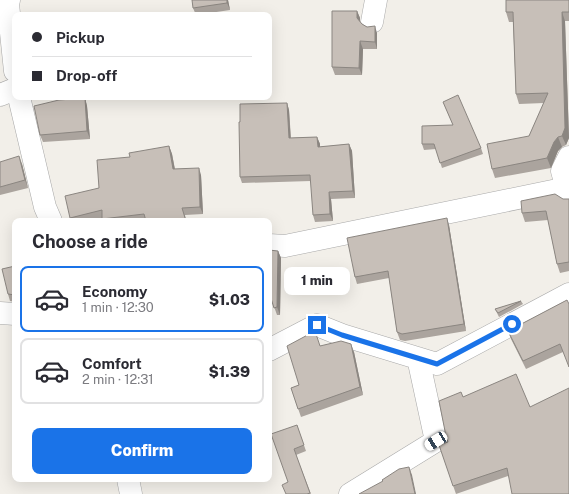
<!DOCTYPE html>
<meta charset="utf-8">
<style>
body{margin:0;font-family:"Public Sans",sans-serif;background:#f7f7f7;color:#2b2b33;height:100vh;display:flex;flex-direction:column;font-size:15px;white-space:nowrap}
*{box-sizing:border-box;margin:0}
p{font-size:13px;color:#7c7c81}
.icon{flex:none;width:22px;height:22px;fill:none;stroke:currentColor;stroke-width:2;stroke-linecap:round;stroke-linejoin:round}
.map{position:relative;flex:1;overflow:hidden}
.sheet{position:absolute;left:12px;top:218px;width:260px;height:264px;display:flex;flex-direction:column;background:#fff;border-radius:8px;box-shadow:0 4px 16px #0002}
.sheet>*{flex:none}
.top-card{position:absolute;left:12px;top:12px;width:260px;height:88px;border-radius:8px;box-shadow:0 4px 16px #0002;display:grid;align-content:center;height:88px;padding:0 20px;background:#fff}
.end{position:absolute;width:18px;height:18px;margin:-9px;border:5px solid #1a73e8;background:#fff;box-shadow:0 0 0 2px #fff}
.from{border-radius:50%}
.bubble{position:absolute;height:28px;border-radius:8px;background:#fff;box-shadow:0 4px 16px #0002;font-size:13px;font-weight:800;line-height:28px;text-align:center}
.car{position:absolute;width:12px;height:24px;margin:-12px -6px;border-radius:5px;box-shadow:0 0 3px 1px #0007;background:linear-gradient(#fff 24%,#345 0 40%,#fff 0 76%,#345 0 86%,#fff 0)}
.top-card b{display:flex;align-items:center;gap:14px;height:38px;font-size:15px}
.top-card b+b{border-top:1px solid #e1e1e2}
.top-card i{width:10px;height:10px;background:#2b2b33}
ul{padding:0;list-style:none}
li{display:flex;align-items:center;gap:12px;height:66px;margin:0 8px 6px;padding:0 12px;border:2px solid #e1e1e2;border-radius:8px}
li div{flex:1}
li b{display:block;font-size:15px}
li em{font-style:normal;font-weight:800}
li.active{border-color:#1a73e8}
li>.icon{width:36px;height:36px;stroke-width:1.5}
h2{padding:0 20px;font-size:18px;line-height:48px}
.action{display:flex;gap:8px;margin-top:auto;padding:8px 20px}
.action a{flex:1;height:46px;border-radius:8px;background:#1a73e8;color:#fff;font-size:16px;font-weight:800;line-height:46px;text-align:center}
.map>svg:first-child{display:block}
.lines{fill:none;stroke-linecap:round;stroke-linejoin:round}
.minor-casing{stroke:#a9a9a9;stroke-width:23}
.minor{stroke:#fff;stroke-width:22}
.wall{fill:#aba49e}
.shaded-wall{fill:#8b8681}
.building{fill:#c7bfb8;stroke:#8b8681}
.route{stroke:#1a73e8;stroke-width:5}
</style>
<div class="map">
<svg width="569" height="494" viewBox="0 0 569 494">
<rect width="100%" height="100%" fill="#f2efe9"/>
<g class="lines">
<g class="minor-casing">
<path id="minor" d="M9,0L8,4L15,71
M372,22L376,0
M0,95L15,89
M19,97L45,207L51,221
M569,157L562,171L569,196
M269,245L285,246L567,188
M0,313L15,314
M269,350L317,325L342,335L437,364L569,294
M128,479L131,494
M350,494L436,441L418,358"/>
</g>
<use href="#minor" class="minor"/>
</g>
<path class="wall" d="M228,0L230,10L196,15L193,8Z
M569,0V21H565L569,138L566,145L562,147L558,151L551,168L495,178L492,169L529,136L544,103L519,104L516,94L513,22H509L506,12Z
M357,11L360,18V22L362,24L377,33V49H363L362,75H335L332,67Z
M85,98L87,106L90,139L43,142L40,135Z
M443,102L481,148L483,154L442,168L436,149L424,150L422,144L453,125Z
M287,103L289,110L291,138L317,137L320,144V147L349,144L352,151L355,198L331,199L333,221L315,222L313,215L311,181L242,183L240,177V122Z
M169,146L172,154L175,169L201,175L203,214L185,215L186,221H103L102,218L90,221H71L70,218L130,157Z
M0,162L22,164L28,188L0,195Z
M563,199H569V271L560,273L557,264L548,220L525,222L522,213Z
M449,225L466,331L405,341L400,340L397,332L389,278L357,284L355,277Z
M278,251L281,258L280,315H277L269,292Z
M15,266V302L10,301L8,294Z
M567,300L563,352L526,369L511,339L508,331Z
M521,301L523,304L499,317L495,309Z
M320,346L354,352L363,395L301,417L291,388L299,385Z
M463,397L530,407L508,476L456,494L439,445L448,443L445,435Z
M297,425L306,451L296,455L311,494H286L288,482Z"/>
<path class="shaded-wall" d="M227,0H228L230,10L227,3Z
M357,11L360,18V26L357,18Z
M562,12L565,21L569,138L566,145L562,136Z
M375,26L377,33V49L375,42Z
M360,41L363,49L362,75L359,68Z
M85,98L87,106L90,139L87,131Z
M287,103L289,110L291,145L289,138Z
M317,137L320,144V153L318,147Z
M558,137L562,147L558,151L551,168L547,158L554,142Z
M349,144L352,151L355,198L353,191Z
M169,146L172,154L176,176L173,169Z
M19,156L22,164L28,188L25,180Z
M199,168L201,175L203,214L200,207Z
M329,192L331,199L333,221L330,214Z
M447,218L449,225L466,331L464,324Z
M278,251L281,258L280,315L277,307Z
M351,344L354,352L363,395L360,387Z
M409,467L412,475L416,494H415Z"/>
<path class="building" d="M192,0H227V3L193,8Z
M506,0H569V12H562L565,128L562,136L558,137L554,142L547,158L492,169L487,144L529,136L548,93L516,94L513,12H506Z
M332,11H357V18L362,24L367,27L375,26V42L360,41L359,68L332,67Z
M458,95L481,148L440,163L434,144H422V126L453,125L443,102Z
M85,98L87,131L40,135L34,106L59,100Z
M287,103L289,138L317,137L318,147L349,144L353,191L329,192L330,214L313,215L310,175L240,177L239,122H240V104Z
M169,146L173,169L199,168L200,207L182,208L186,221H146L144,214L102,219V210L70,218L65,196L99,188L97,160L130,157L129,153Z
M19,156L25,180L0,187V162Z
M555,194L563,199H569V262L557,264L546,211L522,213L521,201Z
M447,218L464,324L402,334L397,332L388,271L355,277L347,238Z
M269,250L278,251L277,307L274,308L269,292Z
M15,266V295L8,294L2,269Z
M567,300L569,304V367L560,344L523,361L508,331Z
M521,301L498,313L495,309Z
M315,331L320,346L341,341L351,344L360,387L298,409L291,388L299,385L287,346Z
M516,374L530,407L569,388V494H512L507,468L453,486L439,445L448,442L445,435V431L439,401L461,392L463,397Z
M297,425L304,445L294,449L310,493L307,494H286L282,485L288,482L271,434Z
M409,467L415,494H359L383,481L382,480L399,469Z"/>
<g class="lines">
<path class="route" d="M317,325L342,335L437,364L512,324"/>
</g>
</svg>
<i class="end from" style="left:512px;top:324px"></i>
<i class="end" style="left:317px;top:325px"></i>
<div class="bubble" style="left:284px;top:267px;width:66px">1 min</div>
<i class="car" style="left:436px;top:441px;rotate:238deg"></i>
<div class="top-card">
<b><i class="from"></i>Pickup</b>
<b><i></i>Drop-off</b>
</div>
<section class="sheet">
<h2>Choose a ride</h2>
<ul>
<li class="active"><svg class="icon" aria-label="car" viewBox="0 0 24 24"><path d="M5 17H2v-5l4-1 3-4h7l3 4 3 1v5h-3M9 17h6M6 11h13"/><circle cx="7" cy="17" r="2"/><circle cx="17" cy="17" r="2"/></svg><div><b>Economy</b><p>1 min · 12:30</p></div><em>$1.03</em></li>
<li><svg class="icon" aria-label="car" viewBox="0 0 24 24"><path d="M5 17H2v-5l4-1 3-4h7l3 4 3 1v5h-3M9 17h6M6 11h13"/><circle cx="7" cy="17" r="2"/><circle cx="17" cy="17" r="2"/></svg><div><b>Comfort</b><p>2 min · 12:31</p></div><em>$1.39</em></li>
</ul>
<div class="action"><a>Confirm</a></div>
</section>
</div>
